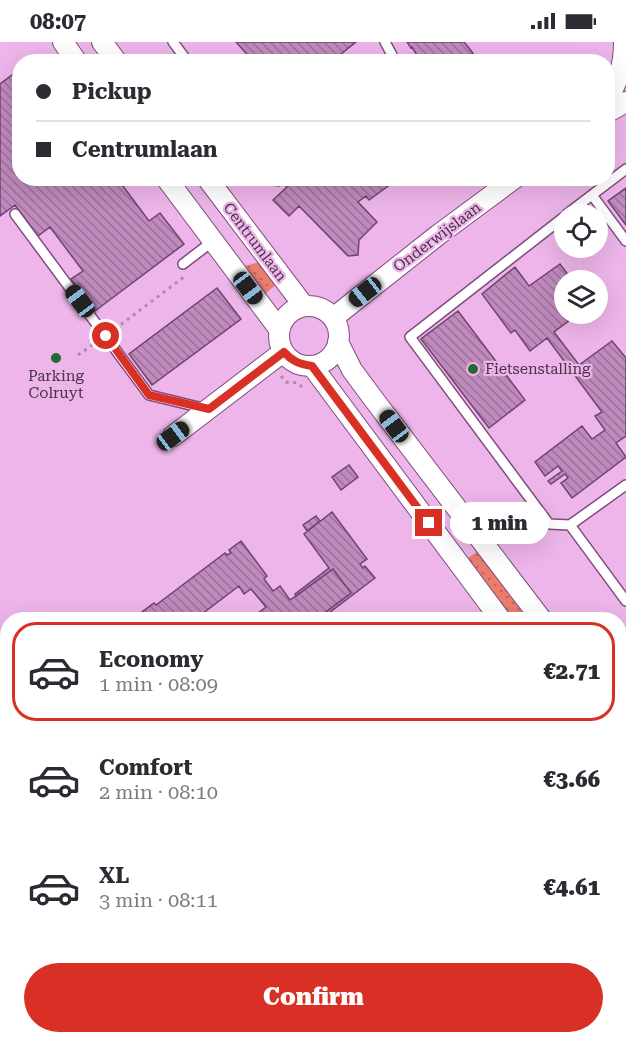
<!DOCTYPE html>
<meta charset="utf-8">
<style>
body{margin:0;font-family:"Roboto Serif",serif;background:#f7f7f7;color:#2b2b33;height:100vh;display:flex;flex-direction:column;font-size:22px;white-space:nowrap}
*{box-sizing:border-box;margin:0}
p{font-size:20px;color:#7c7c81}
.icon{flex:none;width:33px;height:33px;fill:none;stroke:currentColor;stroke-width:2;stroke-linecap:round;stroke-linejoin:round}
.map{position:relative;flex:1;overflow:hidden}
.side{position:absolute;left:0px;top:570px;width:627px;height:432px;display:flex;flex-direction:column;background:#fff;border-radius:24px 24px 0 0;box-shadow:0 6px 24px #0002}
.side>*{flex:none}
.banner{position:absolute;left:12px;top:12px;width:603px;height:132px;border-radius:24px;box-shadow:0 6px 24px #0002;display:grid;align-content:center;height:132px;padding:0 24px;background:#fff}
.tools{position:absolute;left:554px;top:162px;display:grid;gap:12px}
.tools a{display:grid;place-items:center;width:54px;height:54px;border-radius:50%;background:#fff;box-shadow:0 6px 24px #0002;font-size:30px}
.end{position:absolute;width:27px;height:27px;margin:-14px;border:8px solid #d93025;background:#fff;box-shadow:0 0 0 3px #fff}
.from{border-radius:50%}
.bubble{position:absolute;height:42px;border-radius:21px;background:#fff;box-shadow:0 6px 24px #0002;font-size:20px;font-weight:800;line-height:42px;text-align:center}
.car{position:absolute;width:18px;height:36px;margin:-18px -9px;border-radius:8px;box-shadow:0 0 4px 2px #0007;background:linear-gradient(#222 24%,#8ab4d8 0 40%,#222 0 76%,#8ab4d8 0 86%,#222 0)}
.banner b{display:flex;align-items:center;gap:21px;height:57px;font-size:22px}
.banner b+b{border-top:2px solid #e1e1e2}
.banner i{width:15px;height:15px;background:#2b2b33}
ul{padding:10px 0 0;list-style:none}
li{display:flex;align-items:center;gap:18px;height:99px;margin:0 12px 9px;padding:0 12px;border:3px solid transparent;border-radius:24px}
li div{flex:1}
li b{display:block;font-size:22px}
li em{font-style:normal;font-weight:800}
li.current{border-color:#d93025}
li>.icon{width:54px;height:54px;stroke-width:1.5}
.cta{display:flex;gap:12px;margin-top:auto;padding:12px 24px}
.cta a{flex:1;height:69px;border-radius:36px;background:#d93025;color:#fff;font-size:24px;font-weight:800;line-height:69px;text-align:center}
.status{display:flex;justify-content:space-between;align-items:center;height:42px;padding:0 30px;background:#fff;direction:ltr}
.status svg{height:16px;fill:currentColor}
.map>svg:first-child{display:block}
.grass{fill:url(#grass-dots)}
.building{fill:url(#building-back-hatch);stroke:#724270;stroke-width:1.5}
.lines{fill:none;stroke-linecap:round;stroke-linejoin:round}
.service-casing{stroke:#7e4d7c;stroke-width:12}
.minor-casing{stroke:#7e4d7c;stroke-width:22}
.path{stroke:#b286af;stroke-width:3;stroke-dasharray:3 4.5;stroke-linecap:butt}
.service{stroke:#fff;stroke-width:9}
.minor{stroke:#fff;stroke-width:20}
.route{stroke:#d93025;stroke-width:8}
.poi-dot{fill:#236934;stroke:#edb5e9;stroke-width:2}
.labels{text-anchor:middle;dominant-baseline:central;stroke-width:4.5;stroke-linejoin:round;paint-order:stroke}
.street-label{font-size:15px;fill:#493348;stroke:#edb5e9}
.poi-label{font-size:15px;fill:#493348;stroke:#edb5e9;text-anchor:start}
</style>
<div class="status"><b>08:07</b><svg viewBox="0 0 49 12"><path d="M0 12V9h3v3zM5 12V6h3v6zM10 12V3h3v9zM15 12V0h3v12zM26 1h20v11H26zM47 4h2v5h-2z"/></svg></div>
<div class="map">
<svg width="626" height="1002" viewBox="0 0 626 1002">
<defs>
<pattern id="grass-dots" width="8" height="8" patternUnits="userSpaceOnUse" patternTransform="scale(1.5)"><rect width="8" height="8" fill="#eb7d6f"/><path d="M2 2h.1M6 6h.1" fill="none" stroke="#c0675d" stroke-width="1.8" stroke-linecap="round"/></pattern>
<pattern id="building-back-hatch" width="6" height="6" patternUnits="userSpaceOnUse" patternTransform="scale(1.5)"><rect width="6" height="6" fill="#bf8abc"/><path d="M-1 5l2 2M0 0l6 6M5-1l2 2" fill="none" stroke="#9d719b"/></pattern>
</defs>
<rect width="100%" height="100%" fill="#edb5e9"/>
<path class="grass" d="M260,220L277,242L262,254L240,225Z
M477,510L528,577H511L466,517Z"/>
<path class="building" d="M236,0H356L331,20H254Z
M407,0H464L473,11L469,14V20H421L412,5L411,6Z
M20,27V136H117L149,179L160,171L184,202L95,269L71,237L83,229L50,185L38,194L15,163L0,174V42Z
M269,136H335L337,139L340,136H399L369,158L366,154L358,160L377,180L359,198L358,213L348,214L299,164L289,174L273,158L287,145L283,141L279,144L273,143Z
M626,146V183L608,159Z
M560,222L572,238H564V272H578L554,290L579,323L612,299L626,316V394L616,401L626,415L572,456L561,441L568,436L565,432L551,442L548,439L562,429L558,424L545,434L535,420L582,384L592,397L605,388L595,374L602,370L547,296L530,309L515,288L511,291L482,252L515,225L529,244Z
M217,246L241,277L152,343L129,312Z
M458,269L525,358L489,386L421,297Z
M349,423L358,435L341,448L332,435Z
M332,470L367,517L360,522L363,526L365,524L375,536L329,571L334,578H315L351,551L333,527L296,554L295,552L329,526L304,492Z
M316,474L320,479L307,489L303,483Z
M241,499L267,534L264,537L273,549L280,544L290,558L333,527L351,551L315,578H249L266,565L251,547L244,552L239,544L194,578H142L140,575L144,573L142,570L154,561L156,563L225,511L227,513L231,511L229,508Z
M8,614V634L0,628V624Z
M0,693L8,699V712L0,721Z
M4,716L8,719V746L0,756V721Z
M8,852V880L0,889V861Z
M8,880V907L0,901V889Z
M623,914L626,917V957L620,952V918Z
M620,976L626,982V992L618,1002H593L584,994H620Z
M114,994H134L128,1002H108Z
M152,994H184L193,1002H161Z
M328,994H356L350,1002H325L323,1001Z
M356,994H381L375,1002H350Z"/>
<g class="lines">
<g class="service-casing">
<path id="service" d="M173,0L188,20
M385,0L392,13L390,20
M592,153L626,199
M15,172L149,353L207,367
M567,172L626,127
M564,175L410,295L549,482L570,483L626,559
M183,222L213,199
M570,483L626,443"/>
</g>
<g class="minor-casing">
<path id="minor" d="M63,0L77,20
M102,0L117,20
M608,57C619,36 624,24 624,0
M608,70L626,60
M166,136L279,287
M207,136L304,264
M279 294a30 30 0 1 1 60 0a30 30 0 1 1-60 0Z
M333,276L438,193L515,136
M338,300L352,328L375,359L542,578
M312,324L501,578
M173,394L283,310
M620,679L626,687
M620,737L626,746
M0,806L8,813
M620,820L626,802
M228,994L237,1002
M502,1002L507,994"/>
</g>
<path class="path" d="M115,287L184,235
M78,313L95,301
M281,334L286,340L298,341L305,348"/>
<use href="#service" class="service"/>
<use href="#minor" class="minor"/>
</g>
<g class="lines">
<path class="route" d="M106,294L149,353L209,367L284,310C292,319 299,322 312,324L429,481"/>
</g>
<g class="poi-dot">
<circle cx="56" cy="316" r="6"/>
<circle cx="473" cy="327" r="6"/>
</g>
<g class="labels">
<g class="street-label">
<text transform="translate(437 195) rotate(-37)">Onderwijslaan</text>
<text transform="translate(255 200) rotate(53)">Centrumlaan</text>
</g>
<g class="poi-label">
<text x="485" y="327">Fietsenstalling</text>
<text x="56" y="334" text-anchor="middle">Parking<tspan x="56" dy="17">Colruyt</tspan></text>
</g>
</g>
</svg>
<div class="tools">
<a><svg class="icon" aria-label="locate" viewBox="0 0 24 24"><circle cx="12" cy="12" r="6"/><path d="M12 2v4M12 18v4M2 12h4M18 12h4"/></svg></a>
<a><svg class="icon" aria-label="layers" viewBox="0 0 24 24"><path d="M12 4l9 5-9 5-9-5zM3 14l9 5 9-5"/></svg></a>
</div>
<i class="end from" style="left:106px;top:294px"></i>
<i class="end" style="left:429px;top:481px"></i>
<div class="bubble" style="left:450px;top:460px;width:99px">1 min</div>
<i class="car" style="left:248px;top:246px;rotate:143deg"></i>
<i class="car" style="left:365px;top:250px;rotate:232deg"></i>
<i class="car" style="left:80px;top:259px;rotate:323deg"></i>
<i class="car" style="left:394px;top:384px;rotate:323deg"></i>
<i class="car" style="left:173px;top:394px;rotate:53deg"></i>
<div class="banner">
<b><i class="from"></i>Pickup</b>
<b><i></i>Centrumlaan</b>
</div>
<section class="side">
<ul>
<li class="current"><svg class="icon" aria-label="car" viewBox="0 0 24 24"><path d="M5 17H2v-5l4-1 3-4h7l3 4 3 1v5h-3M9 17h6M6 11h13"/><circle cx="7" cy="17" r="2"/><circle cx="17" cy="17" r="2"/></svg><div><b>Economy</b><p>1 min · 08:09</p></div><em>€2.71</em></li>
<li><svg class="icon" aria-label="car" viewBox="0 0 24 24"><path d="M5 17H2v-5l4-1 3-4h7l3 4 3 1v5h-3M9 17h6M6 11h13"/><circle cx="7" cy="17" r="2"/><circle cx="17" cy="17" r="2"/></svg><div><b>Comfort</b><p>2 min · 08:10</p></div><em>€3.66</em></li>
<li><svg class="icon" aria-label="car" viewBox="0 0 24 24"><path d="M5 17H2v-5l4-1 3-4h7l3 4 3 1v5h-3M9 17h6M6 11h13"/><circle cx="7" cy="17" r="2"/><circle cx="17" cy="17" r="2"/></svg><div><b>XL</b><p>3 min · 08:11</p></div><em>€4.61</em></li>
</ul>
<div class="cta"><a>Confirm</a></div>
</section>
</div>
